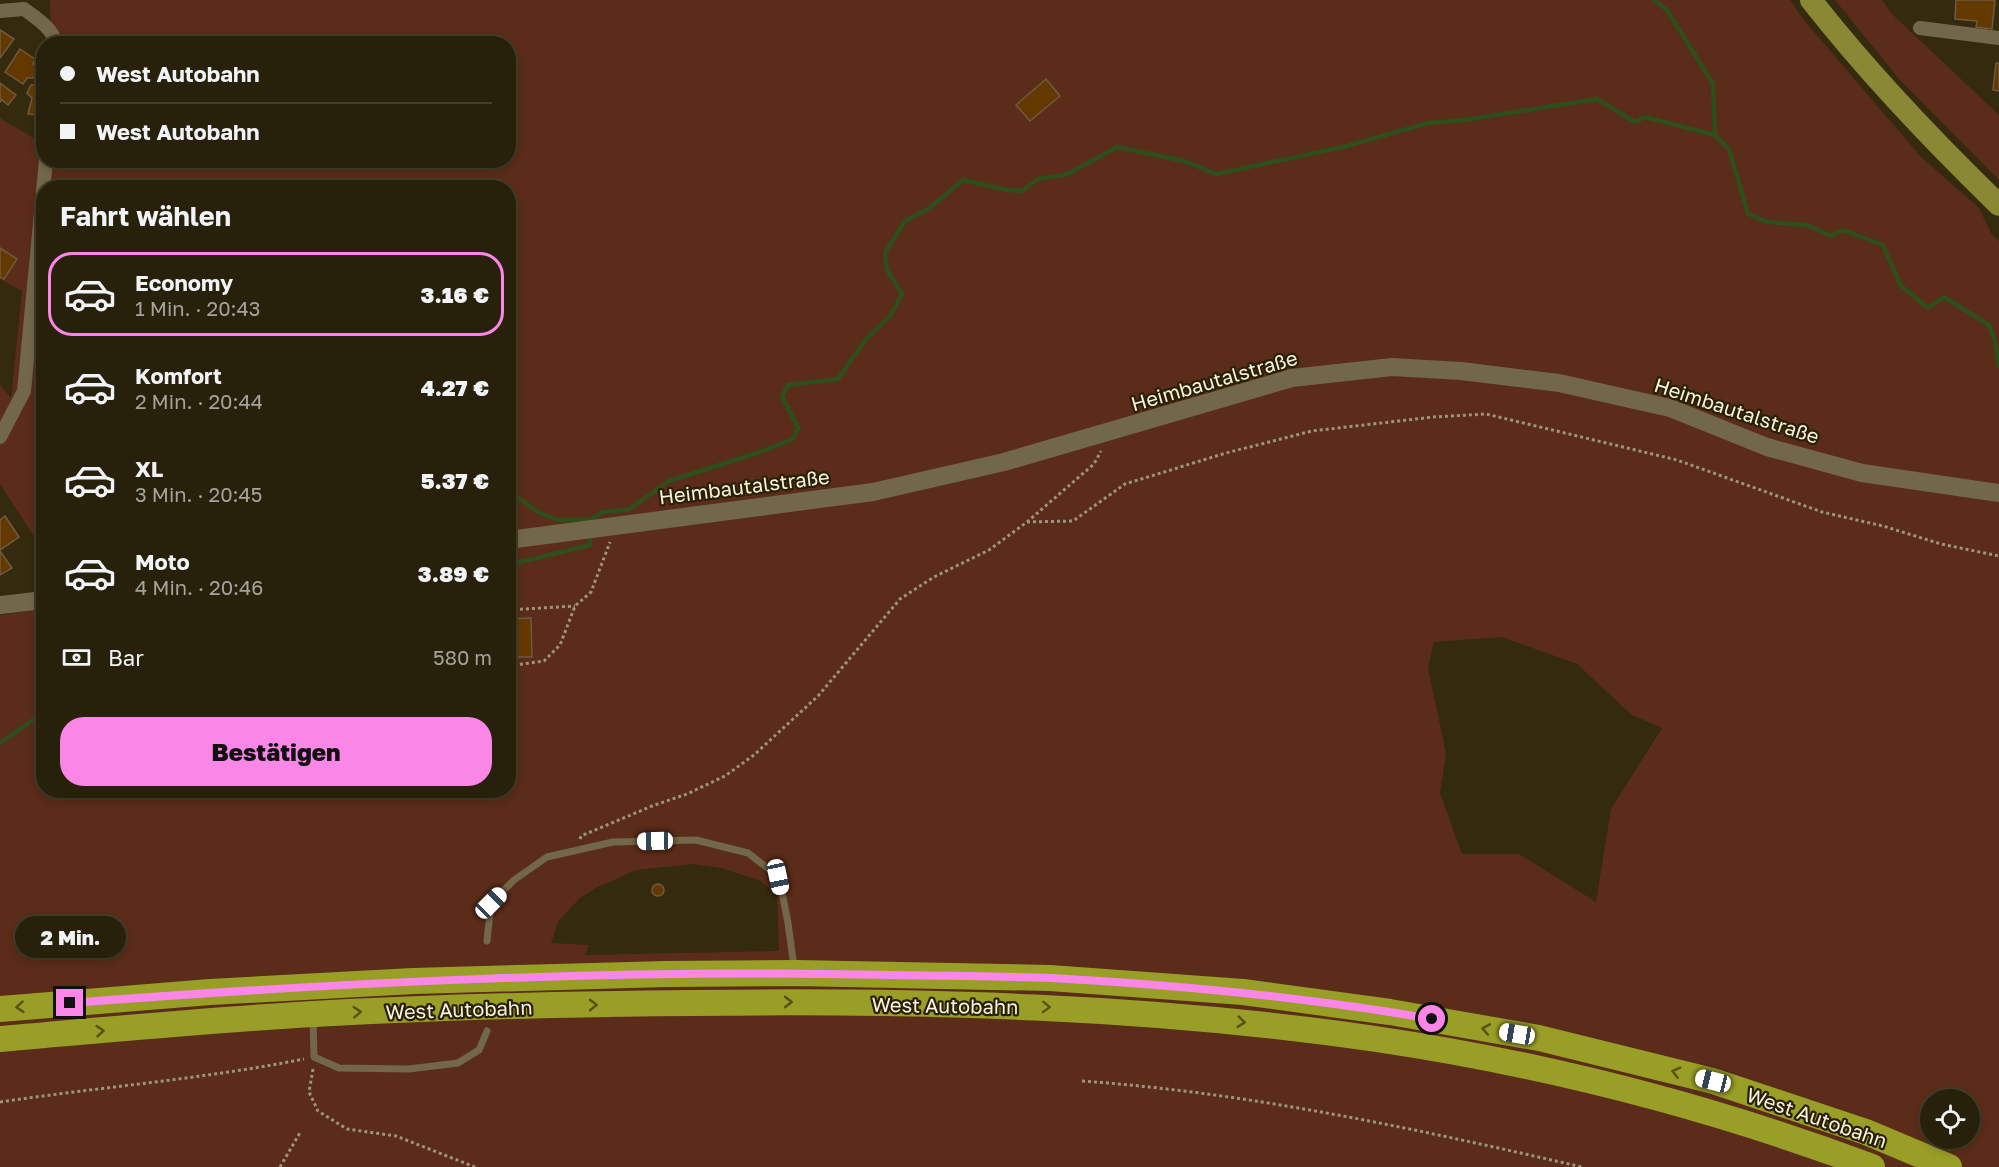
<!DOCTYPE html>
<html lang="de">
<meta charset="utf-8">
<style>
body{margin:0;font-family:"Golos Text",sans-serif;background:#332d18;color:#f1f3f6;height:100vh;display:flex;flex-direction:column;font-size:22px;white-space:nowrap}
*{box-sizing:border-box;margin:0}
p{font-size:20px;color:#a4a39c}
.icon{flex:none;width:33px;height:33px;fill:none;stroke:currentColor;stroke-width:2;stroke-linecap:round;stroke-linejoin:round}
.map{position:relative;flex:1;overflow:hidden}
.drawer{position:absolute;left:36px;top:180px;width:480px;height:618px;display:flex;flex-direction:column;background:#27200a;border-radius:24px;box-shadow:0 3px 9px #0003,0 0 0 2px #433e2b}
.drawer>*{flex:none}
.hud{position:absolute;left:36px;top:36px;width:480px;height:132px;border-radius:24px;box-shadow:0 3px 9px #0003,0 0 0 2px #433e2b;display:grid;align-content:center;height:132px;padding:0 24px;background:#27200a}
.fabs{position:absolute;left:1920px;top:1089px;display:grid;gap:12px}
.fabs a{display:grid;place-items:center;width:60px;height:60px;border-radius:50%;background:#27200a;box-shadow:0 3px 9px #0003,0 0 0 2px #433e2b;font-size:30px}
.end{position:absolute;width:27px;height:27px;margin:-14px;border:8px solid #fa87e7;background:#111;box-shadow:0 0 0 3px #111}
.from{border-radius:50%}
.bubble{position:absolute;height:42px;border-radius:21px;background:#27200a;box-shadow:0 3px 9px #0003,0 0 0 2px #433e2b;font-size:20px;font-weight:800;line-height:42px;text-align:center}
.car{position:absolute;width:18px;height:36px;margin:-18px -9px;border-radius:8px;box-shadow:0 0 4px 2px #0007;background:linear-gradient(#fff 24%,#345 0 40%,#fff 0 76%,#345 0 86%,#fff 0)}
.hud b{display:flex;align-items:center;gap:21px;height:57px;font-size:22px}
.hud b+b{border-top:2px solid #433e2b}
.hud i{width:15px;height:15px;background:#f1f3f6}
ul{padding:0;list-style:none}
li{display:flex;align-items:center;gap:18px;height:84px;margin:0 12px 9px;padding:0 12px;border:3px solid transparent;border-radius:24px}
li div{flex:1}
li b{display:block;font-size:22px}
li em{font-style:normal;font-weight:800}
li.active{border-color:#fa87e7}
li>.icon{width:54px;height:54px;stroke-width:1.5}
h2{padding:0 24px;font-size:27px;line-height:72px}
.pay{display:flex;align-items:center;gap:15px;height:66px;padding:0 24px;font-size:22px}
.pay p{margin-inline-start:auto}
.action{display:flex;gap:12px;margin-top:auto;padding:12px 24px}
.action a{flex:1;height:69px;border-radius:24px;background:#fa87e7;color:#111;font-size:24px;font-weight:800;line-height:69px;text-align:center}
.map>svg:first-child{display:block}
.green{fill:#5a2c19;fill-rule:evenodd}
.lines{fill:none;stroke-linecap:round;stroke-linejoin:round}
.stream{stroke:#2e4e1b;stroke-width:4.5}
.building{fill:#633900;stroke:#705942;stroke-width:1.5}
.path{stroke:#9d947e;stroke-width:3;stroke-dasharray:3 3;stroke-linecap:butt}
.service{stroke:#736749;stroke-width:7}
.minor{stroke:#736749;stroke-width:14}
.tertiary{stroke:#736749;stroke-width:18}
.primary{stroke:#8a8835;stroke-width:22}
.motorway{stroke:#999e27;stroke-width:26}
.oneway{stroke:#565211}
.route{stroke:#fa87e7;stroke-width:8}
.labels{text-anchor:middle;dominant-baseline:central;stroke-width:4.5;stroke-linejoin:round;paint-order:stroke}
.street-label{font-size:20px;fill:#f9f2e1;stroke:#2a2003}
</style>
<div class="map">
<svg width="1999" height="1167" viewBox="0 0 1999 1167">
<rect width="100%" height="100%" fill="#342a0d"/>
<path class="green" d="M50,0H1790L1803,19L1921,157L1979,208L1992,235L1999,241V1167H0V615L43,609L44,790H508V188H44L43,550L0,484V384L11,398L22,291L0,279V118L40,142L43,124L44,160H508V44L51,43ZM1502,637L1577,664L1632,715L1662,728L1611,809L1596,902L1519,854H1462L1440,793L1446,753L1428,668L1434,642ZM692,864L721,868L761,881L777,895L779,951L585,955L589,945L551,943L558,922L580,898L596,888L636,870ZM1930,1100H1970V1138H1930Z
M1835,0H1882L1892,14L1999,115V180L1899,79Z"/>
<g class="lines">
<path class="stream" d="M1654,0L1667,10L1713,84L1715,135
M508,490L538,512L558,520H590L603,512L628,510L669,481L757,453L793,439L798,428L782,396L788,385L838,379L866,339L890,316L902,294L887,270L885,253L905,221L928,209L963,180L1007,190L1022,191L1038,179L1068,174L1117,147L1184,161L1216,174L1343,147L1428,123L1464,120L1597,99L1635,122L1645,117L1715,135L1729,149L1748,214L1768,222L1807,225L1831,236L1843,230L1883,245L1901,286L1928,308L1944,297L1989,325L1995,341L1999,366
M508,565L590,545V532
M0,743L44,712"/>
</g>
<path class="building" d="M1956,0H1995L1992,29L1976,27L1977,21L1955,19Z
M0,30L14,39L0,58Z
M20,49L35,59L33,64L41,69L35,78H27L23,84L5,72Z
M1996,63H1999V91L1993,90Z
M1046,79L1060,96L1030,121L1016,105Z
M0,83L16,95L8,105L2,100L0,102Z
M31,85H44L42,116L28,114L32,98L27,93Z
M0,248L17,259L4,279L0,277Z
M5,516L19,537L0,550V520Z
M0,551L12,568L0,575Z
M531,618L532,657H508V619Z
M652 890a6 6 0 1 1 12 0a6 6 0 1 1-12 0Z"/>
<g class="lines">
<path class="path" d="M1027,522L1073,521L1125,484L1226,453L1312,431L1433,417L1486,414L1677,460L1822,512L1883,526L1941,544L1999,556
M508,610L575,606
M508,666L544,661L560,645L575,606L591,592L610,542
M580,839L581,836L652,806L687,794L725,776L754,755L818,696L900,599L934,577L989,550L1027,522L1094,464L1101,451
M313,1069L309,1092L318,1111L347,1129L396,1136L475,1167
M1082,1081C1251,1093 1417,1129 1582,1167
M0,1102C101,1087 203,1079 304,1059
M280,1167L301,1131"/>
<path class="service" d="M487,941L491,903L514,880L547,857L613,842L696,840L748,853L779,877L788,923L794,967
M313,1018L314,1057L339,1068L409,1069L458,1063L479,1050L487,1031"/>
<path class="minor" d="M0,11L24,9C36,18 53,28 56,44
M1920,28L1999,38
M0,437L24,391L46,160"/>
<path class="tertiary" d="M508,540L873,492L1004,462L1292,378L1392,367L1461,371L1559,383L1670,408L1767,447L1862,473L1999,493
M0,605L44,600"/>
<path class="primary" d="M1811,0C1869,74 1932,140 1999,205"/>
<path class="motorway" d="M0,1009L210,992L413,981L666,974L795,973L1050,978L1243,992L1390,1012L1539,1038L1713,1081L1866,1132L1949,1167
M0,1039C104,1030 208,1020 313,1014C439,1007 566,1004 693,1003C921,1000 1150,1006 1376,1039C1545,1064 1712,1107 1872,1167"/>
</g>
<defs><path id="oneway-chevron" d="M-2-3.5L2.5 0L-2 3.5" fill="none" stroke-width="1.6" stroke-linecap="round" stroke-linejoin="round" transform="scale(1.5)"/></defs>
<g class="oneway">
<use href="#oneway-chevron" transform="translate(788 1002)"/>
<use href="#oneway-chevron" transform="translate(593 1005) rotate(-1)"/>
<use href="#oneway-chevron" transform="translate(20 1007) rotate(175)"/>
<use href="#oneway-chevron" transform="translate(1046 1007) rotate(2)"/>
<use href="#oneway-chevron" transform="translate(357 1012) rotate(-3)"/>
<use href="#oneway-chevron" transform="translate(1241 1022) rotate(6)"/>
<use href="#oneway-chevron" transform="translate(1486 1029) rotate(-170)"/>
<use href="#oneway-chevron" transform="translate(100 1031) rotate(-5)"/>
<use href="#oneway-chevron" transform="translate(1676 1072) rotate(-166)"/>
</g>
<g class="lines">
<path class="route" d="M70,1003C344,982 618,969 893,975C945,976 998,976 1051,978C1178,985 1306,997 1432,1019"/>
</g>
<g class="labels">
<g class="street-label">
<text transform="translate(1214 380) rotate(-16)">Heimbautalstraße</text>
<text transform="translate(1737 410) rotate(18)">Heimbautalstraße</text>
<text transform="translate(744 486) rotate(-7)">Heimbautalstraße</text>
<text transform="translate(945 1005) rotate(1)">West Autobahn</text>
<text transform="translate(459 1009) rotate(-2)">West Autobahn</text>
<text transform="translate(1817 1117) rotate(19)">West Autobahn</text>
</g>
</g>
</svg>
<div class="fabs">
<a><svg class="icon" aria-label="locate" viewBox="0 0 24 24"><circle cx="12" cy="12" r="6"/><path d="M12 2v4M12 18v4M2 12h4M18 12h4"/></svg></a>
</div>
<i class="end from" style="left:1432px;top:1019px"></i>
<i class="end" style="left:70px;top:1003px"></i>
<div class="bubble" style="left:15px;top:916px;width:111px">2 Min.</div>
<i class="car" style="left:655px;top:841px;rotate:269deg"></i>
<i class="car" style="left:778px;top:877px;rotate:168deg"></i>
<i class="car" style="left:491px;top:903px;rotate:45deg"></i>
<i class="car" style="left:1517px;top:1034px;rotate:280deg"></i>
<i class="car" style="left:1713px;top:1081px;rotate:284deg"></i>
<div class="hud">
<b><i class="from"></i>West Autobahn</b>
<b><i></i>West Autobahn</b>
</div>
<section class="drawer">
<h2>Fahrt wählen</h2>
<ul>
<li class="active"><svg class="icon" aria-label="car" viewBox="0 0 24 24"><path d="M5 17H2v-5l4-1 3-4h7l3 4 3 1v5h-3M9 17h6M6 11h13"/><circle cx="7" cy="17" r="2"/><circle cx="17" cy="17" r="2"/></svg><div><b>Economy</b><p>1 Min. · 20:43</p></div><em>3.16 €</em></li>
<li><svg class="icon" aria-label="car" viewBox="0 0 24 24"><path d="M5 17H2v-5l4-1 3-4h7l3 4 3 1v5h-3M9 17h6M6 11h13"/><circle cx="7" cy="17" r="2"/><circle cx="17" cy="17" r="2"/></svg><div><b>Komfort</b><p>2 Min. · 20:44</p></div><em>4.27 €</em></li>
<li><svg class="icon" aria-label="car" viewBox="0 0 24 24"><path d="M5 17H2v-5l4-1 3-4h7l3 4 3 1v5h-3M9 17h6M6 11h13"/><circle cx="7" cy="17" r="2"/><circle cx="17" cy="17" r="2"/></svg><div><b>XL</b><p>3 Min. · 20:45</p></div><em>5.37 €</em></li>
<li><svg class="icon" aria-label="car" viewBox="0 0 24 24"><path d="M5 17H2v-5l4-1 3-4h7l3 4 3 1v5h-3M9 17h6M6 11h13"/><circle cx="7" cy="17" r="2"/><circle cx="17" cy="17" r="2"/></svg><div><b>Moto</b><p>4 Min. · 20:46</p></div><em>3.89 €</em></li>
</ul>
<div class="pay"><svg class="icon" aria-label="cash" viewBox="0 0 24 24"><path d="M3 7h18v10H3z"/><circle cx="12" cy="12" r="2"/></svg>Bar<p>580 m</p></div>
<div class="action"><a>Bestätigen</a></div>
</section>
</div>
